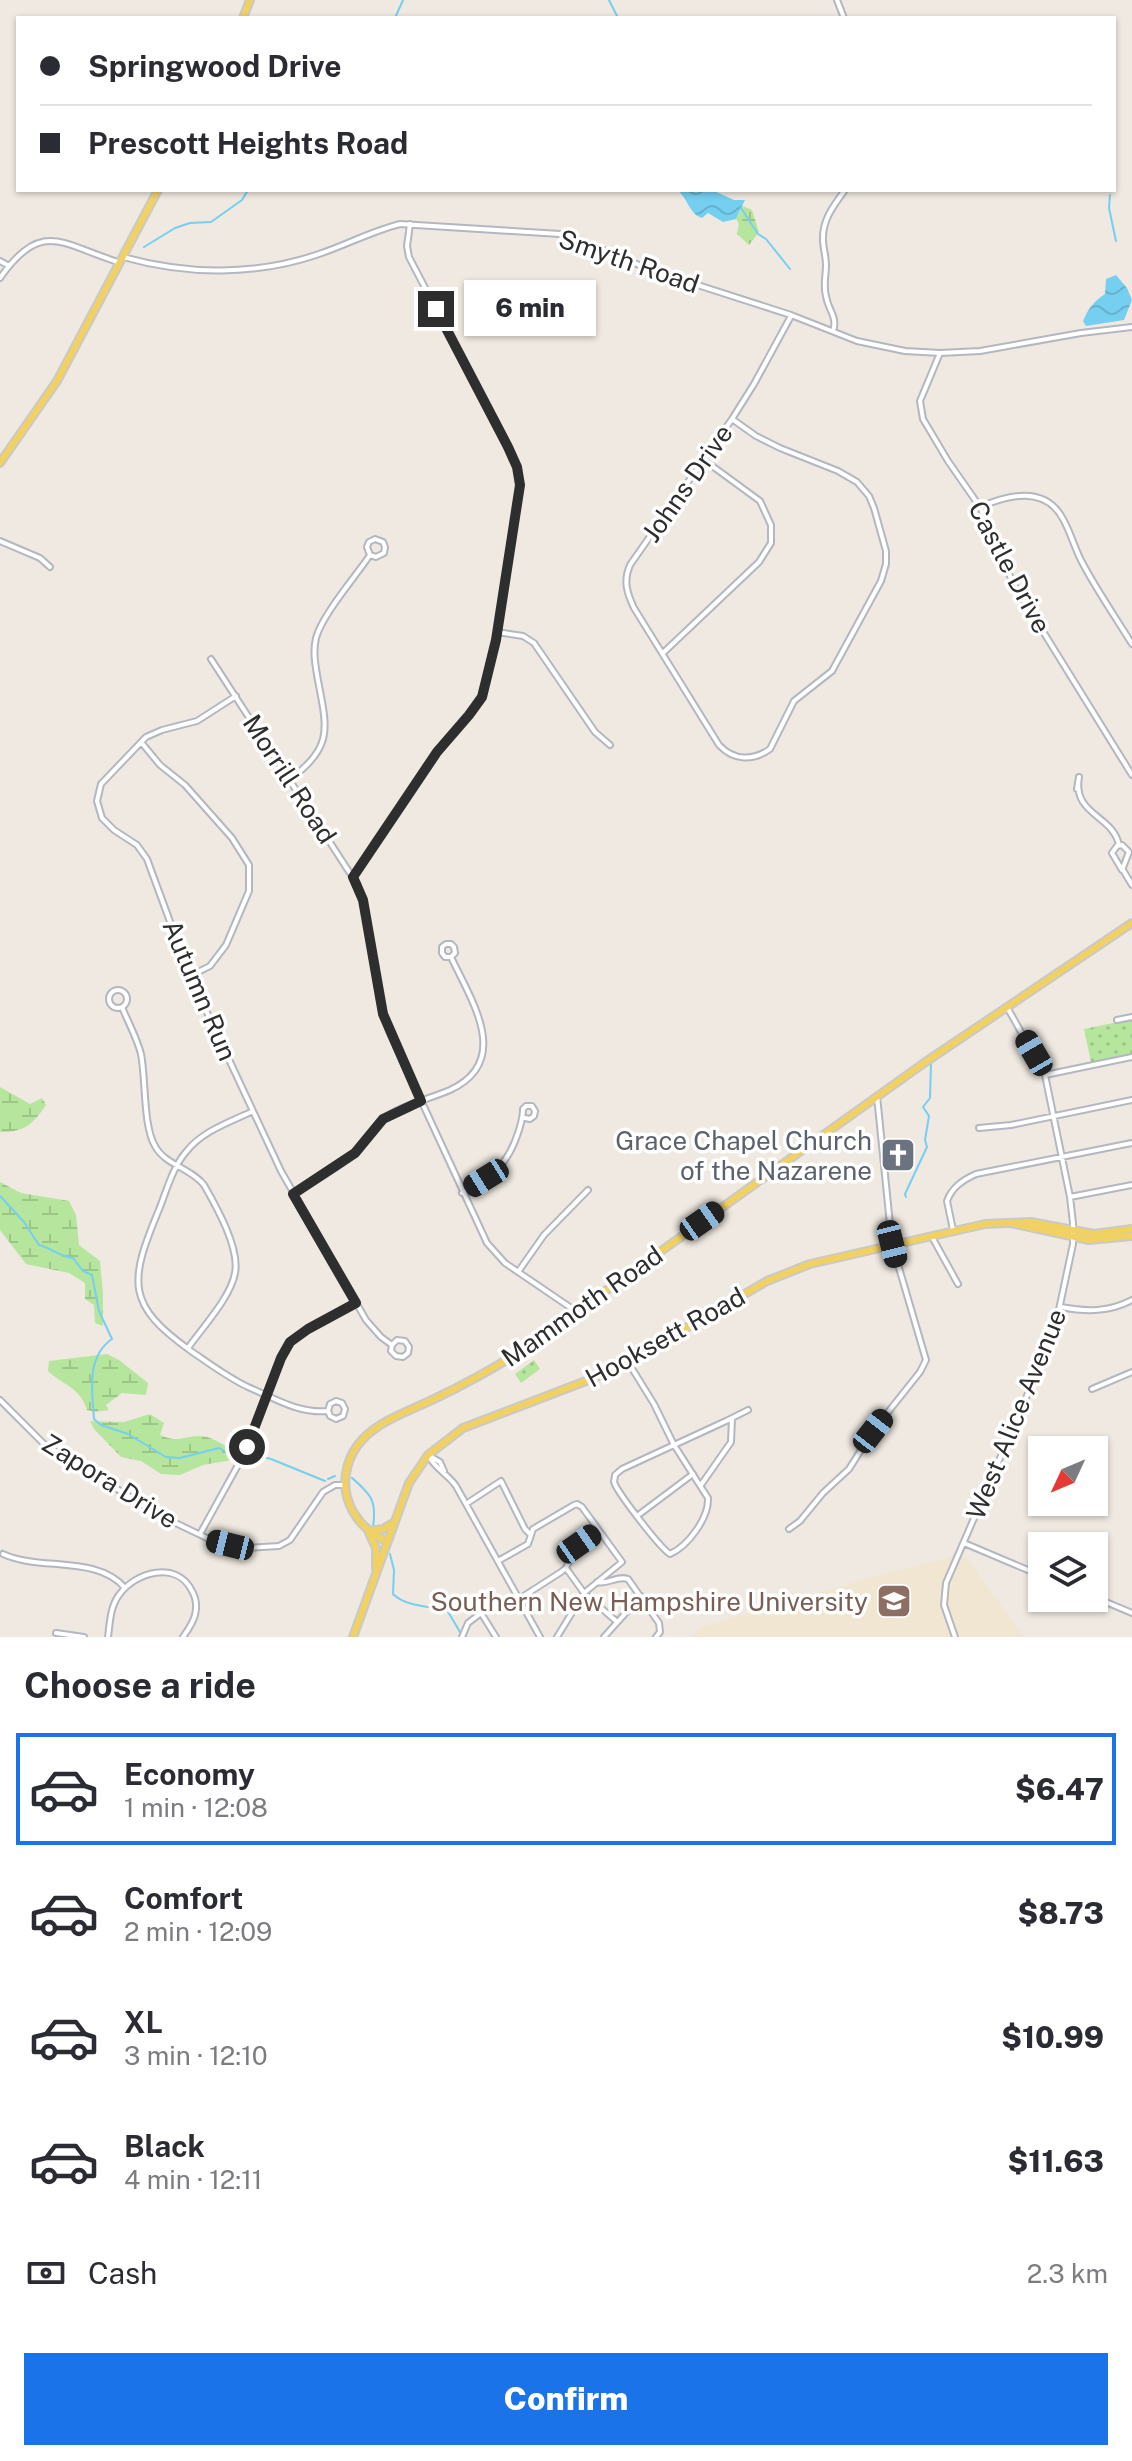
<!DOCTYPE html>
<meta charset="utf-8">
<style>
body{margin:0;font-family:"Public Sans",sans-serif;background:#f7f7f7;color:#2b2b33;height:100vh;display:flex;flex-direction:column;font-size:30px;white-space:nowrap}
*{box-sizing:border-box;margin:0}
p{font-size:26px;color:#7c7c81}
.icon{flex:none;width:44px;height:44px;fill:none;stroke:currentColor;stroke-width:2;stroke-linecap:round;stroke-linejoin:round}
.map{position:relative;height:1637px;overflow:hidden}
.sheet{display:flex;flex-direction:column;background:#fff;flex:1}
.sheet>*{flex:none}
.hud{position:absolute;left:16px;top:16px;width:1100px;height:176px;border-radius:0px;box-shadow:0 2px 6px #0004;display:grid;align-content:center;height:176px;padding:0 24px;background:#fff}
.needle{width:52px;rotate:226deg}
.controls{position:absolute;left:1028px;top:1436px;display:grid;gap:16px}
.controls a{display:grid;place-items:center;width:80px;height:80px;border-radius:0px;background:#fff;box-shadow:0 2px 6px #0004;font-size:40px}
.end{position:absolute;width:36px;height:36px;margin:-18px;border:10px solid #2e2e2e;background:#fff;box-shadow:0 0 0 4px #fff}
.from{border-radius:50%}
.bubble{position:absolute;height:56px;border-radius:0px;background:#fff;box-shadow:0 2px 6px #0004;font-size:26px;font-weight:800;line-height:56px;text-align:center}
.car{position:absolute;width:24px;height:48px;margin:-24px -12px;border-radius:10px;box-shadow:0 0 6px 2px #0007;background:linear-gradient(#222 24%,#8ab4d8 0 40%,#222 0 76%,#8ab4d8 0 86%,#222 0)}
.hud b{display:flex;align-items:center;gap:28px;height:76px;font-size:30px}
.hud b+b{border-top:2px solid #e1e1e2}
.hud i{width:20px;height:20px;background:#2b2b33}
ul{padding:0;list-style:none}
li{display:flex;align-items:center;gap:24px;height:112px;margin:0 16px 12px;padding:0 8px;border:4px solid transparent;border-radius:0px}
li div{flex:1}
li b{display:block;font-size:30px}
li em{font-style:normal;font-weight:800}
li.active{border-color:#1a73e8}
li>.icon{width:72px;height:72px;stroke-width:1.5}
h2{padding:0 24px;font-size:36px;line-height:96px}
.pay{display:flex;align-items:center;gap:20px;height:88px;padding:0 24px;font-size:30px}
.pay p{margin-inline-start:auto}
.action{display:flex;gap:16px;margin-top:auto;padding:16px 24px}
.action a{flex:1;height:92px;border-radius:0px;background:#1a73e8;color:#fff;font-size:32px;font-weight:800;line-height:92px;text-align:center}
.map>svg:first-child{display:block}
.education{fill:#f0e6d1}
.wetland{fill:url(#wetland-marsh)}
.park{fill:url(#park-dots)}
.water{fill:url(#water-waves)}
.lines{fill:none;stroke-linecap:round;stroke-linejoin:round}
.stream{stroke:#75cff0;stroke-width:2}
.minor-casing{stroke:#b4b7c1;stroke-width:8}
.major-casing{stroke:#c9c9c9;stroke-width:10}
.minor{stroke:#fff;stroke-width:4}
.major{stroke:#f2d163;stroke-width:6}
.route{stroke:#2e2e2e;stroke-width:10}
.labels{text-anchor:middle;dominant-baseline:central;stroke-width:7;stroke-linejoin:round;paint-order:stroke}
.street-label{font-size:26px;fill:#2e2e2e;stroke:#fff}
.worship-label{font-size:26px;fill:#5b616d;stroke:#fff;text-anchor:end}
.education-label{font-size:26px;fill:#785e54;stroke:#fff;text-anchor:end}
</style>
<div class="map">
<svg width="1132" height="1637" viewBox="0 0 1132 1637">
<defs>
<pattern id="wetland-marsh" width="20" height="14" patternUnits="userSpaceOnUse" patternTransform="scale(2)"><rect width="20" height="14" fill="#b6e59e"/><path d="M1 5h8M5 5V1M11 12h8M15 12V8" fill="none" stroke="#9dc588"/></pattern>
<pattern id="park-dots" width="8" height="8" patternUnits="userSpaceOnUse" patternTransform="scale(2)"><rect width="8" height="8" fill="#b6e59e"/><path d="M2 2h.1M6 6h.1" fill="none" stroke="#9dc588" stroke-width="1.8" stroke-linecap="round"/></pattern>
<pattern id="water-waves" width="16" height="10" patternUnits="userSpaceOnUse" patternTransform="scale(2)"><rect width="16" height="10" fill="#75cff0"/><path d="M0 5q4-4 8 0t8 0" fill="none" stroke="#66b2ce"/></pattern>
</defs>
<rect width="100%" height="100%" fill="#efe9e1"/>
<path class="education" d="M964,1554L1024,1637H691L702,1627L876,1576Z"/>
<path class="wetland" d="M743,206L752,210L759,232L749,245L737,234L739,224L736,219Z
M0,1087L30,1104L42,1098L46,1105C32,1125 25,1132 0,1132Z
M0,1182L21,1193L69,1201L76,1215L79,1245L100,1261L103,1294V1326L95,1323L94,1305L85,1299V1283L69,1273L26,1264L0,1230Z
M107,1354L119,1360L148,1383L146,1395L122,1393L106,1405L109,1410L95,1412L87,1410C80,1387 64,1386 48,1371L49,1361Z
M150,1414L164,1423L160,1435C179,1443 180,1437 198,1436C212,1436 222,1444 234,1451L232,1460L203,1465L180,1475L161,1474L141,1461L121,1457L94,1429L90,1421L124,1422Z"/>
<path class="park" d="M1132,1019V1054L1091,1062L1084,1029Z
M534,1360L540,1369L521,1383L515,1374Z"/>
<path class="water" d="M677,190H712L734,200H745L736,219L723,222L708,213L702,218C689,214 688,198 677,190Z
M1116,275L1127,288L1132,300L1124,320L1086,326L1083,321C1088,309 1094,301 1105,294L1106,279Z"/>
<g class="lines">
<path class="stream" d="M609,0L618,18
M395,18L403,0
M1110,195L1109,208L1116,241
M741,208L758,234L766,239L790,269
M144,247L175,228L190,223L211,222L242,200L248,190
M0,1196L24,1222L39,1245C52,1248 59,1257 73,1258L83,1271L92,1275L99,1311L112,1339C86,1357 92,1391 94,1419L101,1425L128,1434L166,1457L180,1458L219,1448L226,1452L233,1453
M906,1197L905,1194L927,1147L925,1140L929,1116L923,1107L930,1098L931,1063
M255,1455L271,1459L325,1481
M352,1478C371,1495 377,1500 373,1527
M328,1479L335,1476
M390,1554L394,1570L393,1594C406,1607 430,1606 447,1610L460,1632"/>
<g class="minor-casing">
<path id="minor" d="M837,0L844,18
M123,257C187,275 255,276 319,254C346,245 372,231 400,224L560,234L577,239L651,270L791,315L857,341L905,351L940,353L980,351L1081,333L1132,327
M0,261L9,266
M0,278C42,218 63,245 118,262
M833,331C838,317 828,310 826,296C823,286 826,275 826,265C826,256 823,248 823,240C822,220 834,205 845,190
M940,353L920,401L923,419L948,461L980,507L1013,583L1132,775
M732,419L756,436L780,448L838,471L857,482L869,496L874,508L886,551V564L881,581L832,671L794,701L770,749C753,761 734,761 719,745L634,608C627,593 623,581 630,565L732,419L754,384L791,316
M980,507C1008,495 1045,485 1063,519C1071,533 1075,550 1083,564C1098,592 1116,618 1132,644
M0,541L40,558L50,567
M497,632L523,636L534,643L595,732L610,745
M663,653L759,562L771,543V525L760,501L704,460
M211,659L357,884L363,900L380,1001L389,1031L487,1243L505,1263L577,1312
M236,696L197,721L162,730L146,737L101,784L97,801L102,818L114,830L137,845L147,859L190,976L281,1171L366,1320L381,1337L392,1345L397,1340L405,1341L409,1347L408,1353L403,1357L396,1356L391,1351L392,1345
M141,742L160,765L185,785L232,838L249,865V891L226,945L210,966L190,976
M290,779C336,746 326,725 317,675C315,663 313,651 316,638C322,615 356,576 370,555L376,557L384,553L385,547L383,542L375,539L369,542L367,547L370,555
M1077,789L1079,777C1072,815 1113,815 1119,845
M1122,845L1129,852L1122,870L1112,853L1117,846Z
M1123,870L1132,885
M353,877L437,752L469,715L482,697L496,640L520,485L517,467L508,447L409,257L407,246L410,224
M109 999a9 9 0 1 1 18 0a9 9 0 1 1-18 0Z
M122,1007C128,1022 137,1038 141,1054C146,1079 143,1126 155,1146C165,1165 191,1168 204,1185C216,1206 240,1248 235,1273C231,1297 202,1328 188,1348
M1117,1020L1132,1017
M1045,1075L1132,1057
M253,1111C230,1122 202,1131 186,1152C172,1168 166,1193 158,1212C129,1282 126,1305 191,1351C210,1364 227,1377 248,1387C274,1398 299,1414 328,1411L330,1404L336,1401L342,1403L345,1409L343,1416L336,1419L330,1416L328,1411
M979,1128L1011,1125L1132,1100
M462,1193C492,1175 507,1167 518,1133C521,1123 523,1119 523,1109L526,1106H532L535,1111L534,1116L530,1119L525,1118
M293,1194C313,1181 337,1169 355,1153C367,1142 373,1125 387,1116C406,1104 429,1099 450,1090C513,1061 471,1000 451,957L455,953L454,947L451,944H446L442,947V953L445,957H451
M1070,1197L1132,1185
M953,1230L947,1201C952,1187 963,1180 976,1174L1132,1143
M932,1237L958,1284
M518,1272L544,1235L588,1190
M1061,1307C1087,1312 1109,1312 1132,1300
M628,1362L654,1404L674,1445L676,1448L708,1498C709,1518 688,1546 670,1554C660,1548 617,1492 614,1482C614,1480 615,1478 615,1475L622,1469L726,1421L748,1410
M1092,1389L1132,1372
M0,1400L44,1444L161,1516L213,1541L248,1548L279,1546L290,1540L323,1492L335,1485H346
M428,1455C434,1468 448,1474 456,1486L540,1637
M428,1455L440,1462L444,1471
M701,1485L731,1442L732,1419
M466,1504L501,1481L525,1529L530,1534
M637,1516L693,1474
M789,1529L800,1521L823,1493L849,1469L873,1431L920,1372L926,1360L892,1244L877,1096
M200,1534L243,1456L285,1350L297,1336L356,1303
M964,1543L1042,1576
M3,1554C39,1571 98,1555 125,1588
M498,1561L528,1544L533,1529L574,1505L577,1504L582,1507L622,1562L584,1593L557,1637
M566,1568L584,1593L616,1621
M597,1582C608,1585 617,1575 628,1579L659,1623L660,1632L656,1637
M1094,1597L1132,1613
M519,1599L561,1572L566,1568L576,1547L599,1531
M56,1633L84,1637
M108,1637C110,1623 110,1607 119,1595C135,1572 177,1560 192,1591C196,1598 197,1607 195,1615C193,1623 188,1630 183,1637
M462,1637L468,1623L481,1613L496,1637
M604,1637L641,1596
M955,1637L944,1605L946,1583L1054,1333L1073,1244V1223L1070,1197L1045,1075L1007,1007"/>
</g>
<g class="major-casing">
<path id="major" d="M243,18L250,0
M0,463L57,381L158,190
M1011,1223L1089,1240L1132,1236
M371,1531L383,1529L393,1523
M369,1533L376,1548V1568
M386,1541C367,1532 353,1518 347,1497C342,1477 348,1455 362,1440C380,1420 412,1410 436,1398C467,1383 498,1366 527,1347L924,1063L1132,923
M353,1637L409,1483L428,1455L463,1428L599,1376L638,1356L767,1281L810,1264L985,1224L1031,1222L1094,1234L1132,1229"/>
</g>
<use href="#minor" class="minor"/>
<use href="#major" class="major"/>
</g>
<g class="lines">
<path class="route" d="M247,1447L281,1358L290,1342L308,1329L356,1303L293,1194L355,1153L383,1119L421,1101L383,1014L363,900L353,877L437,752L469,715L482,697L496,640L520,485L517,467L508,447L436,309"/>
</g>
<defs>
<g id="church-square" transform="scale(1.8)"><rect x="-9" y="-9" width="18" height="18" rx="4" fill="#6b7280" stroke="#fff"/><path d="M-1.2-6h2.4v3.5h3.3v2.4h-3.3V6h-2.4V-.1h-3.3v-2.4h3.3Z" fill="#fff"/></g>
<g id="university-square" transform="scale(1.8)"><rect x="-9" y="-9" width="18" height="18" rx="4" fill="#8d6e63" stroke="#fff"/><path d="M0-5L7-2L0 1L-7-2ZM-4 1L0 2.5L4 1V4Q0 6-4 4Z" fill="#fff"/></g>
</defs>
<g fill-rule="evenodd">
<use href="#church-square" x="898" y="1155"/>
<use href="#university-square" x="894" y="1601"/>
</g>
<g class="labels">
<g class="street-label">
<text transform="translate(629 261) rotate(19)">Smyth Road</text>
<text transform="translate(687 483) rotate(-55)">Johns Drive</text>
<text transform="translate(1010 567) rotate(62)">Castle Drive</text>
<text transform="translate(290 779) rotate(57)">Morrill Road</text>
<text transform="translate(200 990) rotate(67)">Autumn Run</text>
<text transform="translate(582 1306) rotate(-35)">Mammoth Road</text>
<text transform="translate(665 1337) rotate(-29)">Hooksett Road</text>
<text transform="translate(1016 1414) rotate(-68)">West Alice Avenue</text>
<text transform="translate(110 1481) rotate(32)">Zapora Drive</text>
</g>
<g class="worship-label">
<text x="872" y="1140">Grace Chapel Church<tspan x="872" dy="30">of the Nazarene</tspan></text>
</g>
<g class="education-label">
<text x="868" y="1601">Southern New Hampshire University</text>
</g>
</g>
</svg>
<div class="controls">
<a><svg class="needle" viewBox="-14 -14 28 28"><path d="M0-13l5 13h-10z" fill="#e53935"/><path d="M0 13l5-13h-10z" fill="#7c7c81"/></svg></a>
<a><svg class="icon" aria-label="layers" viewBox="0 0 24 24"><path d="M12 4l9 5-9 5-9-5zM3 14l9 5 9-5"/></svg></a>
</div>
<i class="end from" style="left:247px;top:1447px"></i>
<i class="end" style="left:436px;top:309px"></i>
<div class="bubble" style="left:464px;top:280px;width:132px">6 min</div>
<i class="car" style="left:1034px;top:1053px;rotate:330deg"></i>
<i class="car" style="left:486px;top:1178px;rotate:238deg"></i>
<i class="car" style="left:702px;top:1221px;rotate:55deg"></i>
<i class="car" style="left:892px;top:1244px;rotate:166deg"></i>
<i class="car" style="left:873px;top:1431px;rotate:38deg"></i>
<i class="car" style="left:579px;top:1544px;rotate:55deg"></i>
<i class="car" style="left:230px;top:1545px;rotate:284deg"></i>
<div class="hud">
<b><i class="from"></i>Springwood Drive</b>
<b><i></i>Prescott Heights Road</b>
</div>
</div>
<section class="sheet">
<h2>Choose a ride</h2>
<ul>
<li class="active"><svg class="icon" aria-label="car" viewBox="0 0 24 24"><path d="M5 17H2v-5l4-1 3-4h7l3 4 3 1v5h-3M9 17h6M6 11h13"/><circle cx="7" cy="17" r="2"/><circle cx="17" cy="17" r="2"/></svg><div><b>Economy</b><p>1 min · 12:08</p></div><em>$6.47</em></li>
<li><svg class="icon" aria-label="car" viewBox="0 0 24 24"><path d="M5 17H2v-5l4-1 3-4h7l3 4 3 1v5h-3M9 17h6M6 11h13"/><circle cx="7" cy="17" r="2"/><circle cx="17" cy="17" r="2"/></svg><div><b>Comfort</b><p>2 min · 12:09</p></div><em>$8.73</em></li>
<li><svg class="icon" aria-label="car" viewBox="0 0 24 24"><path d="M5 17H2v-5l4-1 3-4h7l3 4 3 1v5h-3M9 17h6M6 11h13"/><circle cx="7" cy="17" r="2"/><circle cx="17" cy="17" r="2"/></svg><div><b>XL</b><p>3 min · 12:10</p></div><em>$10.99</em></li>
<li><svg class="icon" aria-label="car" viewBox="0 0 24 24"><path d="M5 17H2v-5l4-1 3-4h7l3 4 3 1v5h-3M9 17h6M6 11h13"/><circle cx="7" cy="17" r="2"/><circle cx="17" cy="17" r="2"/></svg><div><b>Black</b><p>4 min · 12:11</p></div><em>$11.63</em></li>
</ul>
<div class="pay"><svg class="icon" aria-label="cash" viewBox="0 0 24 24"><path d="M3 7h18v10H3z"/><circle cx="12" cy="12" r="2"/></svg>Cash<p>2.3 km</p></div>
<div class="action"><a>Confirm</a></div>
</section>
